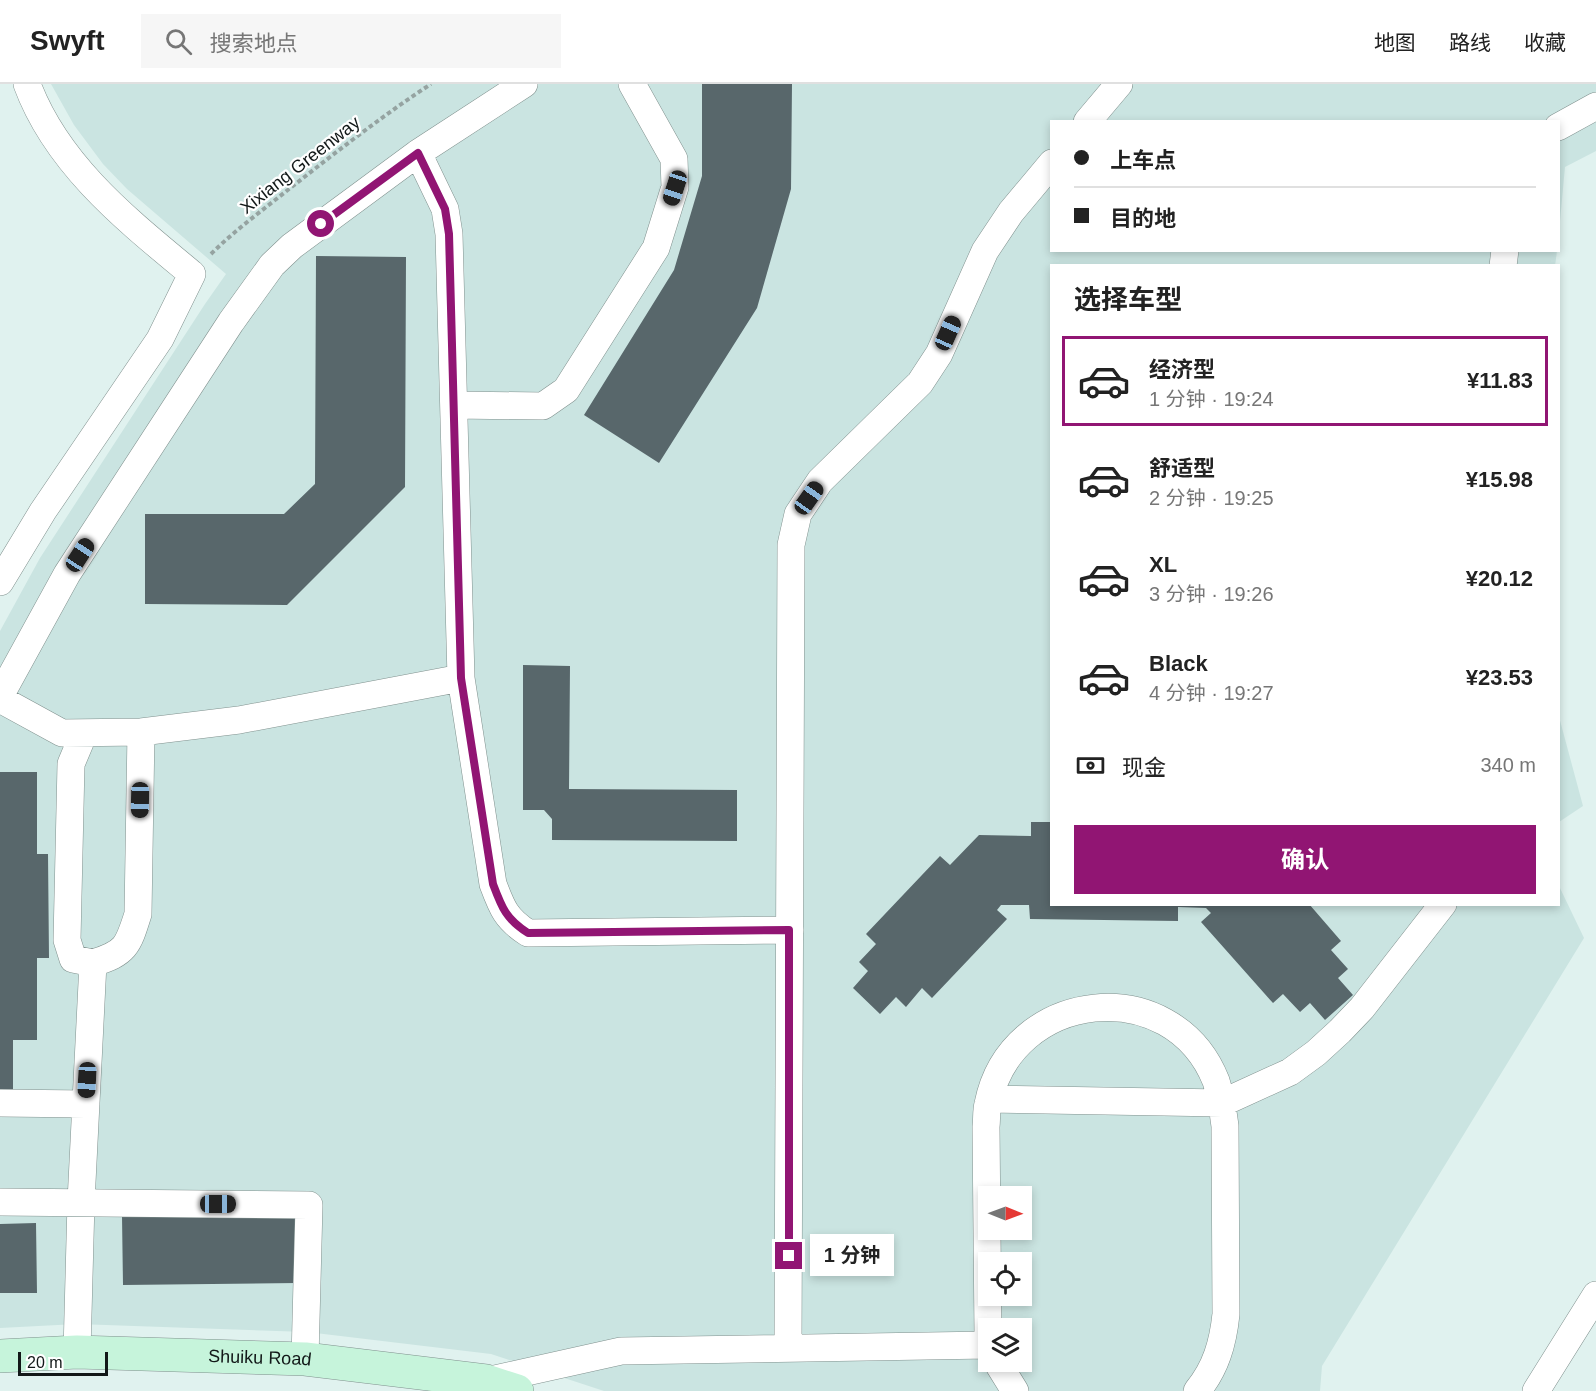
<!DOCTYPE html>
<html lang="zh">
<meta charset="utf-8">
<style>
body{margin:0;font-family:Helvetica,"Noto Sans SC",sans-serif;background:#f6f6f6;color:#222;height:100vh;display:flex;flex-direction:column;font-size:22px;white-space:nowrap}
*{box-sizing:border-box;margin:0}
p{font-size:20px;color:#767676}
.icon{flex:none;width:33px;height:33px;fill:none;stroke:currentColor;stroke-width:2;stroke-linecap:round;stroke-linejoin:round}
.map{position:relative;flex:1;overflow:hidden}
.side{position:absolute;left:1050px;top:180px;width:510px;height:642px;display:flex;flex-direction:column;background:#fff;border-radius:0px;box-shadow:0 3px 9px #0003}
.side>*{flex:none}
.banner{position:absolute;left:1050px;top:36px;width:510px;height:132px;border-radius:0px;box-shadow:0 3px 9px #0003;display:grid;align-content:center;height:132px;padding:0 24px;background:#fff}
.needle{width:39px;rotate:91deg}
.fabs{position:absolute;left:978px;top:1102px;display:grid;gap:12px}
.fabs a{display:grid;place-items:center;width:54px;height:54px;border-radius:0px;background:#fff;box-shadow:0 3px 9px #0003;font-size:30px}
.scale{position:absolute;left:18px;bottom:15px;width:90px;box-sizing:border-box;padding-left:6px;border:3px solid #121818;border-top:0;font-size:16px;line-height:21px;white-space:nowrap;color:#121818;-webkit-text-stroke:4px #fff;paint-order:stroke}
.end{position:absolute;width:27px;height:27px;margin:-14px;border:8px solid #911573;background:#fff;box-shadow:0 0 0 3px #fff}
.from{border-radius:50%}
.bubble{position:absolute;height:42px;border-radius:0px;background:#fff;box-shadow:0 3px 9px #0003;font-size:20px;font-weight:700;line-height:42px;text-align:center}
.car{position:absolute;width:18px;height:36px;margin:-18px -9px;border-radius:8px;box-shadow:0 0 4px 2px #0007;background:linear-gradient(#222 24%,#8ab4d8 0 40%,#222 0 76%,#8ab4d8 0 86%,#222 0)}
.banner b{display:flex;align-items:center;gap:21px;height:57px;font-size:22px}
.banner b+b{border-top:2px solid #e0e0e0}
.banner i{width:15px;height:15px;background:#222}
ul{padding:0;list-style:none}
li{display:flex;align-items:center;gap:18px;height:90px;margin:0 12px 9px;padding:0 12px;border:3px solid transparent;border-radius:0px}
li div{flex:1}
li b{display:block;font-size:22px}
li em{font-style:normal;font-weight:700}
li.active{border-color:#911573}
li>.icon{width:54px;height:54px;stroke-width:1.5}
h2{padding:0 24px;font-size:27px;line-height:72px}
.pay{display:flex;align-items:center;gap:15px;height:66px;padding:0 24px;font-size:22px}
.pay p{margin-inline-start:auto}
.action{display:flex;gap:12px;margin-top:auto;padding:12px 24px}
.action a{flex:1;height:69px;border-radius:0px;background:#911573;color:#fff;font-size:24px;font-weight:700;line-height:69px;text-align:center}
header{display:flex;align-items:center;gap:36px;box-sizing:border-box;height:84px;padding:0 30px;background:#fff;border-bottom:2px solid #e0e0e0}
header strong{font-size:28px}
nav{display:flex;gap:33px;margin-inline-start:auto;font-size:21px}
.search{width:420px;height:54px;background:#f6f6f6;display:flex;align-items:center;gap:15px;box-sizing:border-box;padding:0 21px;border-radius:0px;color:#767676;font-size:22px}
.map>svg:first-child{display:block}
.built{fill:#cae4e1;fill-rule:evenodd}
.building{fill:#58676b}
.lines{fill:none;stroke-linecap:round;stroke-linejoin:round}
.street-casing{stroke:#80918e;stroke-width:28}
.secondary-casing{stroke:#80918e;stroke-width:34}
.path{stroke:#95a3a1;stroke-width:4;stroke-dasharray:4.5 3;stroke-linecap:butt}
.street{stroke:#fff;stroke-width:27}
.secondary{stroke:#c6f4db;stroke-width:33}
.route{stroke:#911573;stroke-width:8}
.labels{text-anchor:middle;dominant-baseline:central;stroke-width:4.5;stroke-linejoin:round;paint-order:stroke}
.street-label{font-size:18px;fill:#121818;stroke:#fff}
</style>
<header>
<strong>Swyft</strong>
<div class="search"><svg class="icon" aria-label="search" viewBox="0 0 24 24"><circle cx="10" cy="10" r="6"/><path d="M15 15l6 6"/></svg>搜索地点</div>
<nav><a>地图</a><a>路线</a><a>收藏</a></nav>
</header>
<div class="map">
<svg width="1596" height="1307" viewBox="0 0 1596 1307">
<rect width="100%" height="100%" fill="#e0f2ef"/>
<path class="built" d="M51,0H1596V67L1565,83L1559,148L1558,38H1052V166L1557,167L1555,182H1052V820H1558L1559,802L1584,854L1322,1282L1320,1307H604L491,1270L307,1248L77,1240L0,1244V547L40,474L205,220L226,190L127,105L103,80L74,41ZM988,1113H1022V1146H988ZM988,1179H1022V1212H988ZM988,1245H1022V1278H988Z
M1558,629L1583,722L1559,738H1558Z"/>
<path class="building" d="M702,0H792L791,105L757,224L659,379L584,331L674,186L702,92Z
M316,172L406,173L405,403L287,521L145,520V430H284L315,400Z
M523,581L570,582L569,705L737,706V757L552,756V735L544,726H523Z
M0,688H37V770H48L49,874H37V956H13V1016H0Z
M1031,738H1052V820H1309L1341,857L1331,866L1348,885L1338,894L1353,911L1325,936L1310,919L1300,928L1283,910L1273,919L1201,838L1211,829L1206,824L1178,823V837L1030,835L1029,821H1001L997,826L1007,835L932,914L922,904L906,923L896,913L880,930L853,904L868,887L859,878L876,860L866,850L940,772L950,781L979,751L1031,752Z
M296,1130L297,1199L123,1201L122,1132Z
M36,1139L37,1209H0V1140Z"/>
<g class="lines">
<g class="street-casing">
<path id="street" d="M1087,38L1119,0
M1558,43L1596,22
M418,69L445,125L449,150L461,594L493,800C502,824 506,835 528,849L790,846
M1503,182L1505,166
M454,321L543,322L566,306L656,164L675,103L674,75L632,0
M0,498L43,427L160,255L192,190C127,136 57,81 27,0
M0,612L67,490L231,238L272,181L292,162L418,69L524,0
M0,615L62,649L141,648L239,636L461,594
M93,879C126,869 128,862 138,830L141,648
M990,1015L1222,1019L1290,988L1316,969L1340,947L1362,924L1443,820
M0,1019L86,1020
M0,1118L309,1121L305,1275
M988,1250L986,1043C987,1035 986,1027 988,1020C1011,905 1172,887 1216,997C1221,1012 1223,1026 1225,1042L1226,1230C1223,1259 1216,1284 1197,1307
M788,1264L791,461L798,430L820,397L920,299L939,270L985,167L1011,128L1052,79
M77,1268L81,1118L93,879L73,875L67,856L71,680L84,649
M997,1278L1015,1307
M486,1297L621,1267L988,1261
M1536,1307L1596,1211"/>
</g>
<g class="secondary-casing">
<g id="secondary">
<path id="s1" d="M0,1272L77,1268L305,1275L486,1297L517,1307"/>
</g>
</g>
<path class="path" d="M211,170C235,146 263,126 289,105C335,69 382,32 431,0"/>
<use href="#street" class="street"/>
<use href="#secondary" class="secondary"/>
</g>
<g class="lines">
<path class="route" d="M321,140L418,69L445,125L449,150L461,594L493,800C502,824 506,835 528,849L789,846V1172"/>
</g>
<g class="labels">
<g class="street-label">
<text transform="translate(300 81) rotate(-38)">Xixiang Greenway</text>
<text stroke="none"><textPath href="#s1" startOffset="260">Shuiku Road</textPath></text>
</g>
</g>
</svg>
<div class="fabs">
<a><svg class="needle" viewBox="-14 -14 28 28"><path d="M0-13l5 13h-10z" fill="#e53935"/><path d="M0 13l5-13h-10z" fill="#767676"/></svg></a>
<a><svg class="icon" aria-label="locate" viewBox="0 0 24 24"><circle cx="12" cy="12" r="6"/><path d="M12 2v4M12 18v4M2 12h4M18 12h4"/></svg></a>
<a><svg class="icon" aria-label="layers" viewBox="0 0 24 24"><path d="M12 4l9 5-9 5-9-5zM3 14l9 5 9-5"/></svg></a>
</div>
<div class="scale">20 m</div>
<i class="end from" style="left:321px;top:140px"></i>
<i class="end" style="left:789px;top:1172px"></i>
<div class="bubble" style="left:810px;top:1150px;width:84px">1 分钟</div>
<i class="car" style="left:675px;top:104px;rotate:198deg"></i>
<i class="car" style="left:948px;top:249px;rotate:24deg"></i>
<i class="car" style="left:809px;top:414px;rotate:35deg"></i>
<i class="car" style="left:80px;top:471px;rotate:33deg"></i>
<i class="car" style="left:140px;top:716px;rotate:181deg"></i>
<i class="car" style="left:87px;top:996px;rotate:183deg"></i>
<i class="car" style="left:218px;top:1120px;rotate:90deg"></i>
<div class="banner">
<b><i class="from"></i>上车点</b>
<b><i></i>目的地</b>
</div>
<section class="side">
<h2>选择车型</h2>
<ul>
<li class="active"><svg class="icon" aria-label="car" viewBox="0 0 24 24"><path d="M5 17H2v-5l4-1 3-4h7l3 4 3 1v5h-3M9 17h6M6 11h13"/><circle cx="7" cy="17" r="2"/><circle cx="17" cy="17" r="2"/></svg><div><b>经济型</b><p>1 分钟 · 19:24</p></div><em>¥11.83</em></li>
<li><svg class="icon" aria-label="car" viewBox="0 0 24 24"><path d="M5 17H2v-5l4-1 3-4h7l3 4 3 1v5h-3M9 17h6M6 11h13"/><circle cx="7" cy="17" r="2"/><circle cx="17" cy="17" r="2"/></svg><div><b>舒适型</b><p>2 分钟 · 19:25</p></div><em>¥15.98</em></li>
<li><svg class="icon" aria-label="car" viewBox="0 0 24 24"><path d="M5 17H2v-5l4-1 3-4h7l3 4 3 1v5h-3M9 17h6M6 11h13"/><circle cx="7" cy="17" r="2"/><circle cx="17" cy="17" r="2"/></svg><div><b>XL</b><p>3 分钟 · 19:26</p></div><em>¥20.12</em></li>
<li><svg class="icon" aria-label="car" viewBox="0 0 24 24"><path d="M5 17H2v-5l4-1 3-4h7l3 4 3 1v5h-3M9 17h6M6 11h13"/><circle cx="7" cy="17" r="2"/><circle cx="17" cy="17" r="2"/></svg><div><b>Black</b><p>4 分钟 · 19:27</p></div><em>¥23.53</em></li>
</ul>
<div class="pay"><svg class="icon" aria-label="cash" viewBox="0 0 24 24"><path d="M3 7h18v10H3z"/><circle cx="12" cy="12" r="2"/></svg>现金<p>340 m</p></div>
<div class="action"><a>确认</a></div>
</section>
</div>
